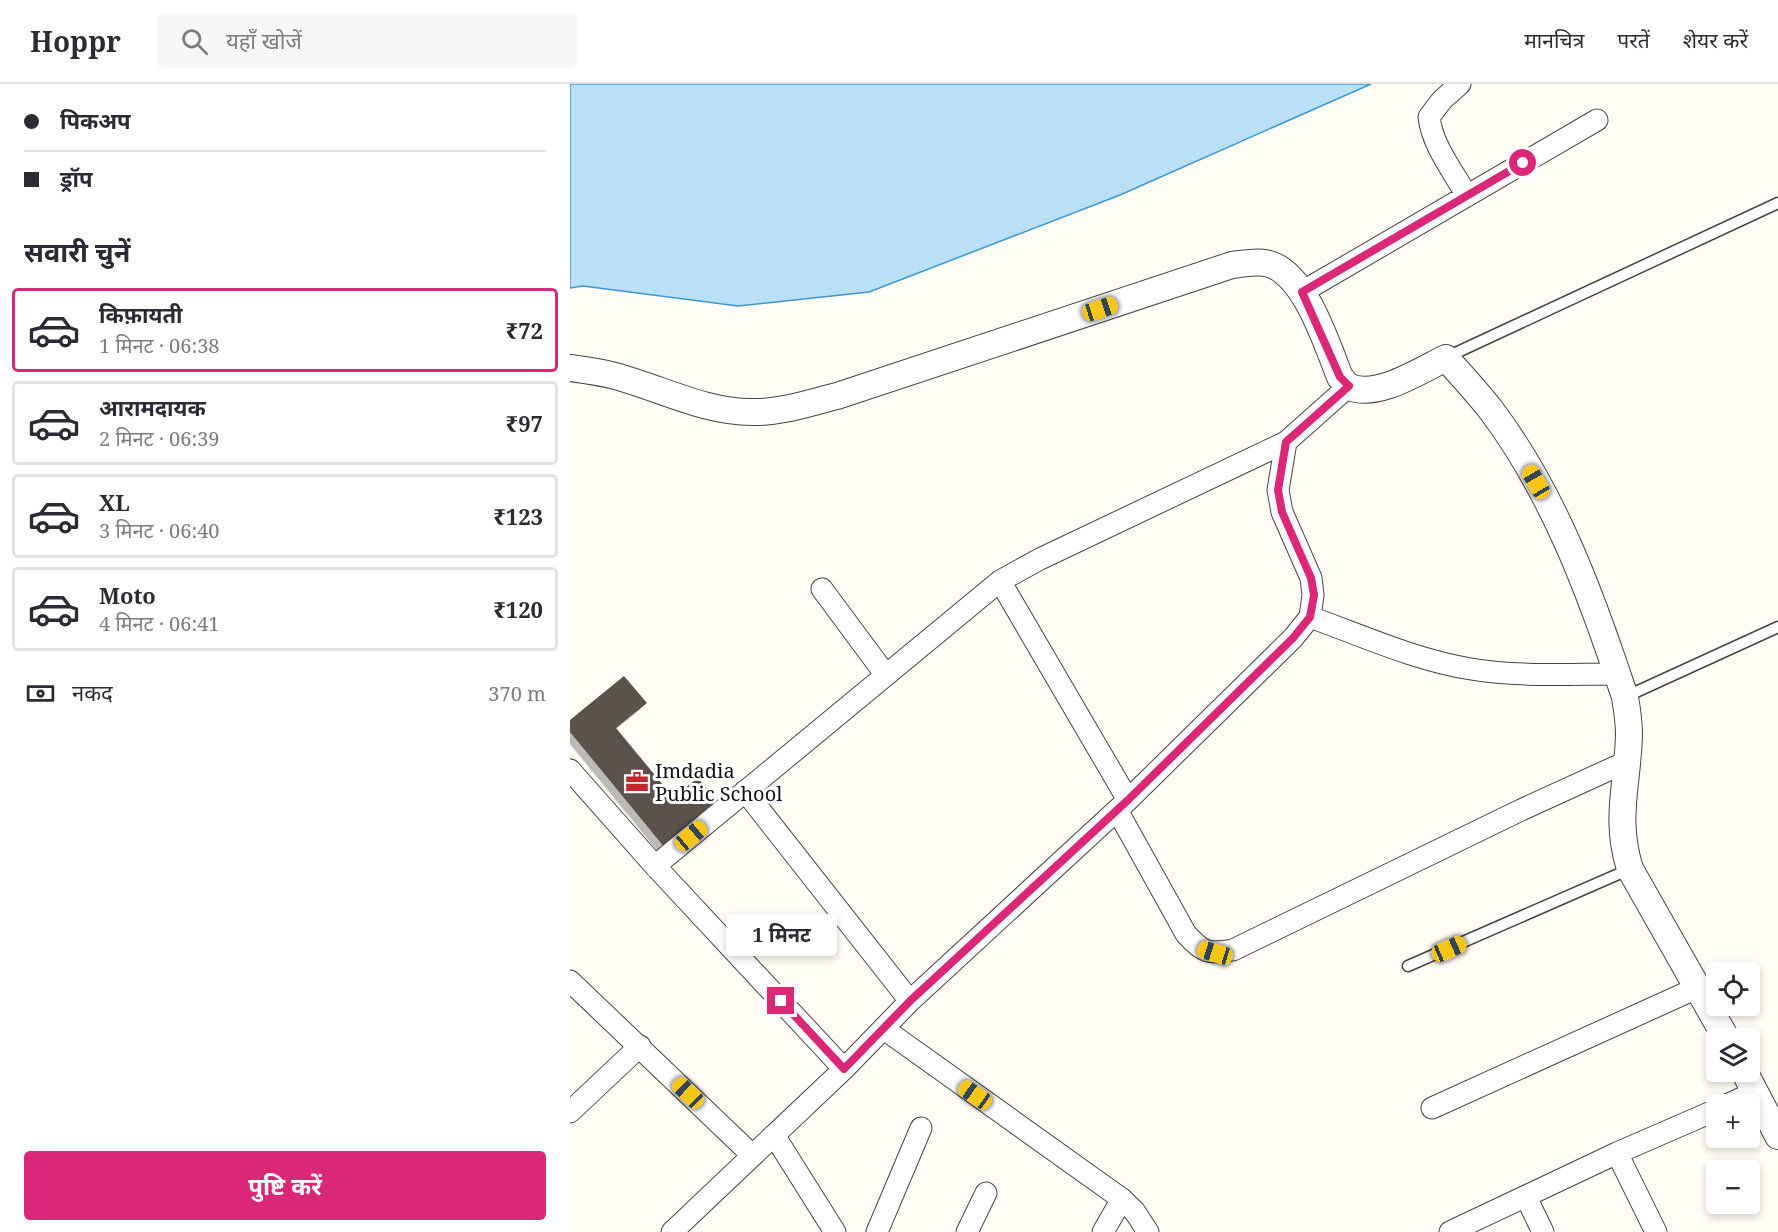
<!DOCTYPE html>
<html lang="hi">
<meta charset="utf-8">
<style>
body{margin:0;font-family:"Noto Serif","Noto Sans Devanagari",serif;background:#f7f7f7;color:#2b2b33;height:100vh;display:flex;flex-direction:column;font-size:22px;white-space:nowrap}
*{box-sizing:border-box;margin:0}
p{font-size:20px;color:#7c7c81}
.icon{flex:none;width:33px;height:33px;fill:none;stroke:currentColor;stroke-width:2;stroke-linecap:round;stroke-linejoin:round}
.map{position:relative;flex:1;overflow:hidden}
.sheet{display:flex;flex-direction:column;background:#fff;width:570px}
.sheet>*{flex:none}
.hud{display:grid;align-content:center;height:132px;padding:0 24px;background:#fff}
.buttons{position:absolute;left:1136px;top:878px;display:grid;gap:12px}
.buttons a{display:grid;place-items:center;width:54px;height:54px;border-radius:6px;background:#fff;box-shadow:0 3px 9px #0003;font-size:30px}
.end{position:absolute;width:27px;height:27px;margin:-14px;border:8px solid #db2777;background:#fff;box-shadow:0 0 0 3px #fff}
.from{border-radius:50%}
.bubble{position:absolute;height:42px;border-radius:6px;background:#fff;box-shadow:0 3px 9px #0003;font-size:20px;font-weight:700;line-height:42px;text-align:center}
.car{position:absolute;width:18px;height:36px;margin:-18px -9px;border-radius:8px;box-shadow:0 0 4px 2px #0007;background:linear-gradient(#f5c518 24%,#345 0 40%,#f5c518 0 76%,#345 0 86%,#f5c518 0)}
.hud b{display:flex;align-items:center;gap:21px;height:57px;font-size:22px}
.hud b+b{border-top:2px solid #e1e1e2}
.hud i{width:15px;height:15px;background:#2b2b33}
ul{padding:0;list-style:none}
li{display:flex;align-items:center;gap:18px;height:84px;margin:0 12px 9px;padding:0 12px;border:3px solid #e1e1e2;border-radius:6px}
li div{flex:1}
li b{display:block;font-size:22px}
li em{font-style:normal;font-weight:700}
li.current{border-color:#db2777}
li>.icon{width:54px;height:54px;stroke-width:1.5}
h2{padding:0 24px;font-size:27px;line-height:72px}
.pay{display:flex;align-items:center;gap:15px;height:66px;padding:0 24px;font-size:22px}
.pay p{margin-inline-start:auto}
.primary-button{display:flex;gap:12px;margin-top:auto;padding:12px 24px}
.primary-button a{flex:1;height:69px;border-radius:6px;background:#db2777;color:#fff;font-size:24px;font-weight:700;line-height:69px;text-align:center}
header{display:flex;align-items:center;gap:36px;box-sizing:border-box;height:84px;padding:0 30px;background:#fff;border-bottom:2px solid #e1e1e2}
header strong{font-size:28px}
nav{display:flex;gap:33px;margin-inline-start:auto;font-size:21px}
.search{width:420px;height:54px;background:#f7f7f7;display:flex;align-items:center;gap:15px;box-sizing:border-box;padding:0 21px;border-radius:6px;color:#7c7c81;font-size:22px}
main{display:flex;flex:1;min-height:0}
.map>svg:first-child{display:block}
.water{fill:#b9e0f7;stroke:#3f96cf;stroke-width:1.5}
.building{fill:#5a524d;filter:url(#shadow)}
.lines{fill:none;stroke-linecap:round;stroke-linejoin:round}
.service-casing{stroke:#444;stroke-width:13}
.minor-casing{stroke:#444;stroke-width:23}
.tertiary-casing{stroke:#444;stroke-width:28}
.service{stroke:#fff;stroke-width:10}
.minor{stroke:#fff;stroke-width:21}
.tertiary{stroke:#fff;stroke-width:26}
.route{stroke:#db2777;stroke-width:8}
.labels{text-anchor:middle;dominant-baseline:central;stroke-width:6;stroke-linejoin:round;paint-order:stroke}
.poi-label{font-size:20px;fill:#111;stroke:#fff;text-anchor:start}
</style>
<header>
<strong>Hoppr</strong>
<div class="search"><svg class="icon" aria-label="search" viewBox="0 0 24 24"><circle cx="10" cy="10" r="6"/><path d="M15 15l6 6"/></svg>यहाँ खोजें</div>
<nav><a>मानचित्र</a><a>परतें</a><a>शेयर करें</a></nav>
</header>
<main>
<section class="sheet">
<div class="hud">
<b><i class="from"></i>पिकअप</b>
<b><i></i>ड्रॉप</b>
</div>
<h2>सवारी चुनें</h2>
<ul>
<li class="current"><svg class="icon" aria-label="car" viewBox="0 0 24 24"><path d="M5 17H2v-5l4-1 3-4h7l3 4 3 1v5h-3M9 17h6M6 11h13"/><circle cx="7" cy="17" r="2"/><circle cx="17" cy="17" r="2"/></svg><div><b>किफ़ायती</b><p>1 मिनट · 06:38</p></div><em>₹72</em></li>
<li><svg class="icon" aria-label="car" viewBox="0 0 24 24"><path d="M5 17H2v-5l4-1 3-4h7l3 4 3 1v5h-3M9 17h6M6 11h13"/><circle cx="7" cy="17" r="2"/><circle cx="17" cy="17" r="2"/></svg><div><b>आरामदायक</b><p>2 मिनट · 06:39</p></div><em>₹97</em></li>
<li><svg class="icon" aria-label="car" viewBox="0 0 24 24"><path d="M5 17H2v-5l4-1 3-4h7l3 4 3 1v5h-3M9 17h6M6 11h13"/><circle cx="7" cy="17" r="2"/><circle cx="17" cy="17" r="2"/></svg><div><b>XL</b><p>3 मिनट · 06:40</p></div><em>₹123</em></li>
<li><svg class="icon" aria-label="car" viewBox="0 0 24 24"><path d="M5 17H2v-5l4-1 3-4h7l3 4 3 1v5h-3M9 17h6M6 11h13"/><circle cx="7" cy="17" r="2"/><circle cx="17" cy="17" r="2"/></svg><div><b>Moto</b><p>4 मिनट · 06:41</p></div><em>₹120</em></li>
</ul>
<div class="pay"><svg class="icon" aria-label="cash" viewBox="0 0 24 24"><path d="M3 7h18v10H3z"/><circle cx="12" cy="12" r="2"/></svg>नकद<p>370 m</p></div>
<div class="primary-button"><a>पुष्टि करें</a></div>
</section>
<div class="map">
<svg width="1208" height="1148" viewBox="0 0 1208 1148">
<defs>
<filter id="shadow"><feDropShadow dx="-5.5" dy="5.5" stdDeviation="0" flood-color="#0004"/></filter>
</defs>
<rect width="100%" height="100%" fill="#fffdf5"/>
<path class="water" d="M0,0H801L550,111L299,208L168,222L13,202L0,204Z"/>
<path class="building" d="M54,592L77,619L46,644L103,713L128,694L149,720L95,764L0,648V636Z"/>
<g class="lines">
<g class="service-casing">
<path id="service" d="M877,273L1208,119
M1055,613L1208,543
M838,882L1060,785"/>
</g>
<g class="minor-casing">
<path id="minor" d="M890,0L872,16L859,33C862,61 883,87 897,112
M732,208L1027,36
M430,497L558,716
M252,505L315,590
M740,533C793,552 845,576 901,585C949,593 999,590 1048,590
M0,686L85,782L274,985
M175,707L340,917
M547,726L616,850C633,869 638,870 663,866L951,726L1056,678
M85,782L430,497L470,475L716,358
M0,897L182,1071
M314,945L552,1115L565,1128L578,1148
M1159,1020L1185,1008
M862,1024L1129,903
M0,1028L70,962
M204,1051L265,1148
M1047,1069L1086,1148
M956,1113L973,1148
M102,1148L274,985L340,917L558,716L723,554L740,533L743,511L741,494L712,428L708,406L716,358L779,302
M307,1148L351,1044
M397,1148L416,1109
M533,1148L552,1115
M880,1148L1047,1069L1146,1026"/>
</g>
<g class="tertiary-casing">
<path id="tertiary" d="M0,284C15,286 30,288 45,292C90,304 134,328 182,328C210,329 239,319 267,312L662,181C672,180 685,177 695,179C734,185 757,261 770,293C773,296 776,301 780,303C807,315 851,286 876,274C891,291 907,308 921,326C985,411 1022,513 1055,613C1057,625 1059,638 1059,650C1058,700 1044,734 1060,785L1156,954
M1174,987L1208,1052"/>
</g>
<use href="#service" class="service"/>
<use href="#minor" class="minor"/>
<use href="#tertiary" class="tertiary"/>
</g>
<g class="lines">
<path class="route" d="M211,917L274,985L340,917L558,716L723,554L740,533L744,511L741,494L712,428L708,406L716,358L779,302L770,293L732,208L953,79"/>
</g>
<defs>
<g id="office-bare" transform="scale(1.8)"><path d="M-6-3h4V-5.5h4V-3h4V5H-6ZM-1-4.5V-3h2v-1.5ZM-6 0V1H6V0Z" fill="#c4262e" stroke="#fff" stroke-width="2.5" paint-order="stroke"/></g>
</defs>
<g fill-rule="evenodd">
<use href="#office-bare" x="67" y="698"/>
</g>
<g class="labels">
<g class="poi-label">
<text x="85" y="686">Imdadia<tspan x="85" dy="23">Public School</tspan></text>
</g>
</g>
</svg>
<div class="buttons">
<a><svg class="icon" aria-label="locate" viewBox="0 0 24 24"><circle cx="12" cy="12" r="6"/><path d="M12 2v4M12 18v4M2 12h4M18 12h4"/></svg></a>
<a><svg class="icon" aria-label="layers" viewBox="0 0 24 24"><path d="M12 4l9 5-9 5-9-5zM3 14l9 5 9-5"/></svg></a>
<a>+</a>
<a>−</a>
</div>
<i class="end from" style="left:953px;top:79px"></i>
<i class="end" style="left:211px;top:917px"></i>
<div class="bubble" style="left:156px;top:830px;width:111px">1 मिनट</div>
<i class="car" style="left:530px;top:225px;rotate:72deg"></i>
<i class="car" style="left:966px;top:398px;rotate:330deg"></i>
<i class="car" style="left:121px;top:752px;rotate:50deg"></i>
<i class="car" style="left:879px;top:865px;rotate:66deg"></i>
<i class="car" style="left:645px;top:869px;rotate:287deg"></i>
<i class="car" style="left:118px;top:1009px;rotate:314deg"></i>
<i class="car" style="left:405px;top:1011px;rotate:305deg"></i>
</div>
</main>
